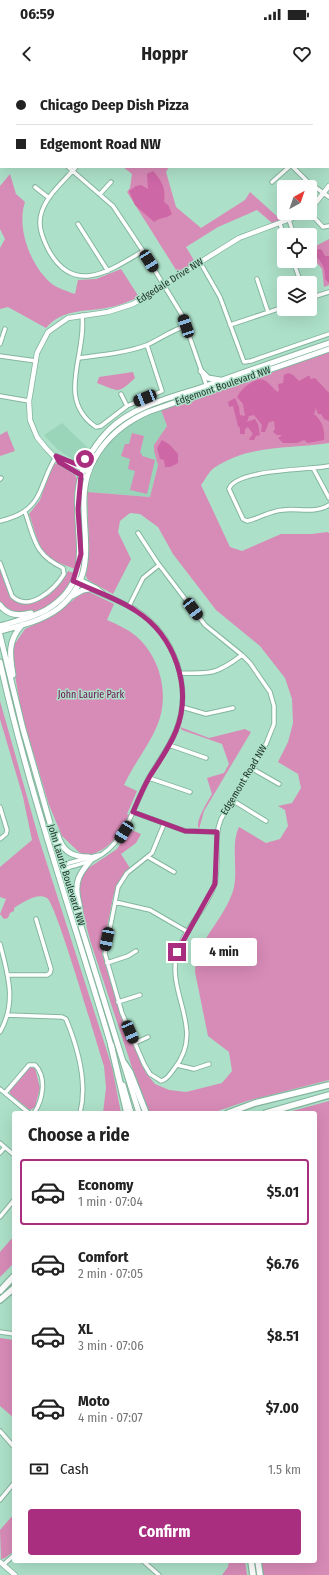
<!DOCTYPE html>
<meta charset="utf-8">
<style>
body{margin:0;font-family:"Fira Sans Condensed",sans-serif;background:#f6f6f6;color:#222;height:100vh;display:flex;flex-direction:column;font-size:15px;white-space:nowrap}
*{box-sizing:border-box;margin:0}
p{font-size:13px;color:#767676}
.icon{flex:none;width:22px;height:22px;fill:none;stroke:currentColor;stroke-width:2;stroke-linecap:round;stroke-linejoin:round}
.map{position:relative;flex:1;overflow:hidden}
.sheet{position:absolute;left:12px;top:1031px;width:305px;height:452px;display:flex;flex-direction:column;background:#fff;border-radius:4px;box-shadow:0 4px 16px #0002}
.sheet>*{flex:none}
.hud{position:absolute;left:0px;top:0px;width:329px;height:88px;box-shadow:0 4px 16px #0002;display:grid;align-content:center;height:88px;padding:0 16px;background:#fff}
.needle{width:26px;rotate:40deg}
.controls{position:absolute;left:277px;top:100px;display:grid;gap:8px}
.controls a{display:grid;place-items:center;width:40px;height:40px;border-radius:4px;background:#fff;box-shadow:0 4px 16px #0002;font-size:20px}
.end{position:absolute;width:18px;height:18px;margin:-9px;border:5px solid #aa2e80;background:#fff;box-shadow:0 0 0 2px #fff}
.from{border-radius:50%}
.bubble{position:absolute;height:28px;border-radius:4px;background:#fff;box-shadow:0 4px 16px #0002;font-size:13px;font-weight:700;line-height:28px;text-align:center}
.car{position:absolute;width:12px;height:24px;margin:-12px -6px;border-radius:5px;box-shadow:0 0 3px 1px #0007;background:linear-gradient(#222 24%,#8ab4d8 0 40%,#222 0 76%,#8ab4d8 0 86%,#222 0)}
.hud b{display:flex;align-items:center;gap:14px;height:38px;font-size:15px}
.hud b+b{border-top:1px solid #e0e0e0}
.hud i{width:10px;height:10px;background:#222}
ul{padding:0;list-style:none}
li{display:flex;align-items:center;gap:12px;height:66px;margin:0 8px 6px;padding:0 8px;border:2px solid transparent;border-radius:4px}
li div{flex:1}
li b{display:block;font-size:15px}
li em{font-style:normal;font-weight:700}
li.active{border-color:#aa2e80}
li>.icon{width:36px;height:36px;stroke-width:1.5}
h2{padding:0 16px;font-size:18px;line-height:48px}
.pay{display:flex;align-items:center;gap:10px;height:44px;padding:0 16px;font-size:15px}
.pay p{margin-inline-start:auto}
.action{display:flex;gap:8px;margin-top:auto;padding:8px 16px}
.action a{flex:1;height:46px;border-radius:4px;background:#aa2e80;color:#fff;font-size:16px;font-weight:700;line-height:46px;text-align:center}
.status{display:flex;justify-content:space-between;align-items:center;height:28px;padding:0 20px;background:#fff;direction:ltr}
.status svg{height:11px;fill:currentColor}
header{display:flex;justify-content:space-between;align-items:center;height:52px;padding:0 16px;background:#fff;font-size:18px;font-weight:700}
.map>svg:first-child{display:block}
.built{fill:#9ad5ba}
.green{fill:#d78bb7}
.forest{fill:#ce67a6}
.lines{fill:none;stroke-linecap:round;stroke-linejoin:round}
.minor-casing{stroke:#84b69f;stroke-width:5.5}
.tertiary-casing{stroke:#84b69f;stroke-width:6}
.secondary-casing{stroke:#84b69f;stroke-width:7}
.primary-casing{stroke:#84b69f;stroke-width:8}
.minor{stroke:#fff;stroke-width:3.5}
.tertiary{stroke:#fff;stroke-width:4.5}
.secondary{stroke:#fff;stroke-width:5}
.primary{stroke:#fff;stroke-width:5.5}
.route{stroke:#aa2e80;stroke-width:5}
.labels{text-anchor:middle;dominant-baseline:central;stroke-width:3;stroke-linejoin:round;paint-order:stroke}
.street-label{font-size:10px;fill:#23372e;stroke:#ade0c8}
.park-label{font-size:10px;fill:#6d0c50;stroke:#ade0c8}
</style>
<div class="status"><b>06:59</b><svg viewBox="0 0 49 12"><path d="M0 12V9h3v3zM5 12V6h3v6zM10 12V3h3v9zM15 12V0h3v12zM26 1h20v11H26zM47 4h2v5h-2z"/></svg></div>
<header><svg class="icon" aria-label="back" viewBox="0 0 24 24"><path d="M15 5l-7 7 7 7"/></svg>Hoppr<svg class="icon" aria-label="heart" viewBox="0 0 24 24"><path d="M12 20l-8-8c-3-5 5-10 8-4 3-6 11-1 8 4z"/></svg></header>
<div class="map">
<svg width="329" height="1495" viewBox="0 0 329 1495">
<rect width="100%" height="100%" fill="#ade0c8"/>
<path class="built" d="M161,330L167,346L154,365L158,385L150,417L87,412L94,387L100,375L110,362L130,345Z
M62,343L89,369L77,382L57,369L44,355Z"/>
<path class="green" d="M123,87H169L166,92L176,127L201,148L245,120L250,112L281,140L272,143L257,130L218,147L186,167L195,182L178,193L127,112L130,108L132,94Z
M10,94L16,114L25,122C16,148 31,187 52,204C59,209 67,211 75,214L78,200L96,199L121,189L139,217C128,222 117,226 106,228C83,232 62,229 46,248L8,227L0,229V168L5,159L0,149V106Z
M329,159V205L324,207L322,189L310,174V167L316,166Z
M329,272V363C290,369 249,364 214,388C209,391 205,400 201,405L230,467L242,471L281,454H312L327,452L329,453V1000L247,1021L212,1033H147L90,860L78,814V806L84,791L117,769L129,749L141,754L136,763L121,774L130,788L118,803L113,817L102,874L120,933L146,993L155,1004L169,1010L186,1012L222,1003L232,991L229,972L208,956L195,892L196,879C204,855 225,836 233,811C239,791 230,766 239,747L266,763L280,759L288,746L285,730L278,726L292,723L301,708L298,694L278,682L288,662L293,643L292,619L285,598L260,566L216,530L173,474L158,447L140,434L130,433L120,441L118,452L131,479L113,514L88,500L86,496L89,470L87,412L150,417L158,385L154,371V365L167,346L161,330Z
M133,292L135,298C117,315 119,311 97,303L99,297Z
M7,351L15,371L0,376V355Z
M132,353L144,356L140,373L142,374V376L155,380L147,414L130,410L135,391L128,389L130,379L121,376L125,364H129Z
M54,384H57L75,395L77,399L74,419L77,473L75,489C68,486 61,484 54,481C38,472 35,450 29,434L40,420L50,391Z
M0,490L11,519C15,522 20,522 25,522C46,522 59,508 68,491L74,493C71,501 67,509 61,515C46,531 16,543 0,522Z
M89,512L114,524L107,540C117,544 127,549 136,556C161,578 170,616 157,646C148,667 133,685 124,705L137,711L127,734L129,735C120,756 107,773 83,776L62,756L49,725L22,635L12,579V568L25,549L53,536L82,513Z
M0,621L39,759L112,987L121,1033H103L106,1008L104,986C97,965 56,823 47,818C37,812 22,823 14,828V831L10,833L8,838L4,839L0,834L6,819L0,817V787L32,760L23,717L0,639Z
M180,647L209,658L245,649L251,652L204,731L199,749C194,743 208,721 212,714L207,698L224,693L229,684L222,664L182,650Z
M29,987L35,988L40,1008L35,1027L30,1030L10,1014V1010Z
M329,1021V1495H263L261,1481H315V1033H285Z
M14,1156V1183L0,1197V1172Z
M0,1258L14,1260V1338L0,1326Z
M14,1434V1471L5,1478L1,1479L0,1450Z
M229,1481H245L247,1495H222L228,1487Z"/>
<path class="forest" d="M153,91C162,101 166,108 164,122L168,125L172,134C166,139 160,137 154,142L135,125L129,111L136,106L141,105L148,109L147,94Z
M319,169L322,170L325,176H329V203L325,199C326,189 321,177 310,174Z
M288,293L293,295L299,301L308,296H310V299L315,298L329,313V341L324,339L321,334H318L316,328L314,334C322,341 325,349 324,360L308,363L304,360L297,363H283L278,358L282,355H277L273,352L275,349L274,341L269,342L265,352H261L262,345L254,335L249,336L247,342L255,339L258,344L260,355L256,356L254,360H250L249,359L253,354L248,347L245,349V354H240V348L238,346L233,326L229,327L228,322L235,318L239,327L240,335L245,336L243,324L237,317C240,310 254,297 264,300C269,302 273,309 278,312L279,310L278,304L283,303L284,295Z
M162,360L170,365L178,374V383L170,387H165L164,380L160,379L157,368Z"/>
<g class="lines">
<g class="minor-casing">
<path id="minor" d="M14,0L15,1
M273,0L274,1
M56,1L59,0
M226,1L228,0
M0,16H1
M328,33L329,32
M328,61L329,62
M0,78H1
M68,87L113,126L143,171L182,235L207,307
M76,87C65,100 48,114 42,131C37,144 42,157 48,169C73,216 108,192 143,171
M293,87L308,102L329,117
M272,102L289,87
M35,107L49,118
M100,114L111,102
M310,133L323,147L329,146
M289,140L292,149L299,155
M78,144L108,191
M280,144L284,155
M310,165L311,166
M293,181L301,203
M200,182L220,217L244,282L251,281L329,254
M257,199L268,232
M310,218L329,212
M82,235C87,275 55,319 96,347L101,346L127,326L162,311L147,265
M230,245L284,227
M0,264L5,249
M0,276L36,281
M79,278C102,275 125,273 147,265C160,259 172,250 186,246
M121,314L127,326
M0,316L29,321
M329,386C311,390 235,389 229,409L243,439L247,441C258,439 269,431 283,430C298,428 315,434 329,425
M313,388L329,418
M0,399L1,398
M0,441C8,439 16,437 23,432C43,420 43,395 56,377
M138,453L157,482L205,545L242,575
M0,483L12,516C29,533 55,509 64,494L63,488C34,474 35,460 25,432
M79,499L97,508L103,513
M129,526L143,498L159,485
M182,627L206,634L233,628
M169,665L206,678
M251,688L279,704
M149,698L190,712
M232,720L266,741
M0,727L7,750L6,754L0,759
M133,732L185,751L217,752
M164,744L152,773L127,793L118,807L105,874L122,933L144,984L150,994L161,1001C167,1000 170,994 174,989C205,951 169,917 176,878C181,851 206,831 214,806C221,784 212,761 221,739L266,664L274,644V626L270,612L250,583L242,575C217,594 211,594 180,593
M148,777L174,792
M61,785L99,775
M62,789C73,786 84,784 94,779C125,764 132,731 146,703C155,685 169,669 176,650C193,607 175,555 136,530C117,519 97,513 78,503
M115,822L150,830L188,852
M0,864C8,895 17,922 0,952
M107,883L128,876L136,871
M9,895H47L50,893L51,889L36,839
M118,922L140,915
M7,935L62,937L66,939C78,968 88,1002 80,1033
M135,963L148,957
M177,985L194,989L209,984
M0,1009L29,1033
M5,1013L29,985H35C47,997 43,1020 34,1033
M0,1063L14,1075
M0,1073L5,1067
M0,1137L14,1120
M0,1252L14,1254
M0,1351L14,1367
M0,1420L14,1403
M143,1481L159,1495
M3,1485L14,1475"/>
</g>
<g class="tertiary-casing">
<path id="tertiary" d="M310,130L329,106
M56,376L89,392
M84,396L59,382L45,367L37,357L30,340L29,321L37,273L48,252L68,238L108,232L133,224L239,158L306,133
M0,1482L15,1495"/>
</g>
<g class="secondary-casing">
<path id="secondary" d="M139,1L141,0
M157,1L159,0
M0,49H1
M0,60H1
M201,291L208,298L220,300
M70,383H78L88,375
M72,516L83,510L89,509
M0,525C8,536 19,536 31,533
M0,546C15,541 32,538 46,530C96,500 74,458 78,412C80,389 92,368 108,351C134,325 173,317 206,306C247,291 288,277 329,263
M0,551C20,546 42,541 59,528C97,497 83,461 84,420C84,379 112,348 148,332L329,269
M0,555L23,649L62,785L139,1033
M0,582C29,713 74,840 112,969
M13,595C10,576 7,561 22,545
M57,753C62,771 71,777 89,777
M80,835C81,830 79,825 78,819C74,801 80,793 91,780
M123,1005L131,1033"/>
</g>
<g class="primary-casing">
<path id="primary" d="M111,965L127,1033
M124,983L130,992L146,1033
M228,1033L255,1023L329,1005
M266,1033L329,1015
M0,1211L14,1196
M0,1220L14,1208
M251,1481L253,1495
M258,1481L260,1495"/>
</g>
<use href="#minor" class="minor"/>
<use href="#tertiary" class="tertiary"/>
<use href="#secondary" class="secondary"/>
<use href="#primary" class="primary"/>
</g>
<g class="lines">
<path class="route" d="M85,379L76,384L56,376L59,382L81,395L78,429L81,474L73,501C94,511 117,518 136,531C175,556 193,608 176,651C169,668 159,682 150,696C143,708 138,720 133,732L185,751L217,752L215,804L177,872"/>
</g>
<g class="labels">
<g class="street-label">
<text transform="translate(170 201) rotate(-32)">Edgedale Drive NW</text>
<text transform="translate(223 306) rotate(-19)">Edgemont Boulevard NW</text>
<text transform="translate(244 700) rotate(-59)">Edgemont Road NW</text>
<text transform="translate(66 795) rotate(73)">John Laurie Boulevard NW</text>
</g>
<g class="park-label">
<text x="91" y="615">John Laurie Park</text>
</g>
</g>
</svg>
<div class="controls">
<a><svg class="needle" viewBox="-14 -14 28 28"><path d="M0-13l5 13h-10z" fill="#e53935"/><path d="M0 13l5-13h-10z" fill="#767676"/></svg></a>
<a><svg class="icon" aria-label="locate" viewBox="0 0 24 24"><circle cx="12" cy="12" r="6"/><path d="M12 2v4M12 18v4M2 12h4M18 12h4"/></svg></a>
<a><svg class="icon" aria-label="layers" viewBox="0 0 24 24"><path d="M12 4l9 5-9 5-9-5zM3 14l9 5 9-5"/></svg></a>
</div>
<i class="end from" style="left:85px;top:379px"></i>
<i class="end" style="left:177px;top:872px"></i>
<div class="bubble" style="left:191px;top:858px;width:66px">4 min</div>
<i class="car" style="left:149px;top:181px;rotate:148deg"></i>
<i class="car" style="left:186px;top:246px;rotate:341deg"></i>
<i class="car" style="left:145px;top:318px;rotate:248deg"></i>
<i class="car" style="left:193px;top:529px;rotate:143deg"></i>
<i class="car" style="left:124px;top:752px;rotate:213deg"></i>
<i class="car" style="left:107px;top:859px;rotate:191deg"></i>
<i class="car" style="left:130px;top:952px;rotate:157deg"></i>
<div class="hud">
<b><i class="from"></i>Chicago Deep Dish Pizza</b>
<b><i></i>Edgemont Road NW</b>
</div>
<section class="sheet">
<h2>Choose a ride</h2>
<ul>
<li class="active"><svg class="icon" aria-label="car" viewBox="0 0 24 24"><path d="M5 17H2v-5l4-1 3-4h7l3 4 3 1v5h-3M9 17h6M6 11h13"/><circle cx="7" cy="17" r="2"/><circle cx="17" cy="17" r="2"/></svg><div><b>Economy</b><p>1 min · 07:04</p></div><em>$5.01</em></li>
<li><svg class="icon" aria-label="car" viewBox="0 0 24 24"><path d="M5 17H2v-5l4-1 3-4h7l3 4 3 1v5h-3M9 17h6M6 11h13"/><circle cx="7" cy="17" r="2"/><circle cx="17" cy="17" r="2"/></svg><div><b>Comfort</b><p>2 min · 07:05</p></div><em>$6.76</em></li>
<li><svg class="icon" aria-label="car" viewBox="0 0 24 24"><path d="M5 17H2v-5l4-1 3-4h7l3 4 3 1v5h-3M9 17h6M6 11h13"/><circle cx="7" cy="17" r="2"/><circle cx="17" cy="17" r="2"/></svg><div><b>XL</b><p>3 min · 07:06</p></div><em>$8.51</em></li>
<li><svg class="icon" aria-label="car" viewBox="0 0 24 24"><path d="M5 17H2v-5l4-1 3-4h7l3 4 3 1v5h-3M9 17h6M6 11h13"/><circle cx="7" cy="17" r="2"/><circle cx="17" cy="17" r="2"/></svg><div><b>Moto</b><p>4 min · 07:07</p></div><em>$7.00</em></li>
</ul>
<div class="pay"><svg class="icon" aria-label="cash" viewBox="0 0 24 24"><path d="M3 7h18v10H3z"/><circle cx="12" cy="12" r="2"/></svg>Cash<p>1.5 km</p></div>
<div class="action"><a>Confirm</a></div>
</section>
</div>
